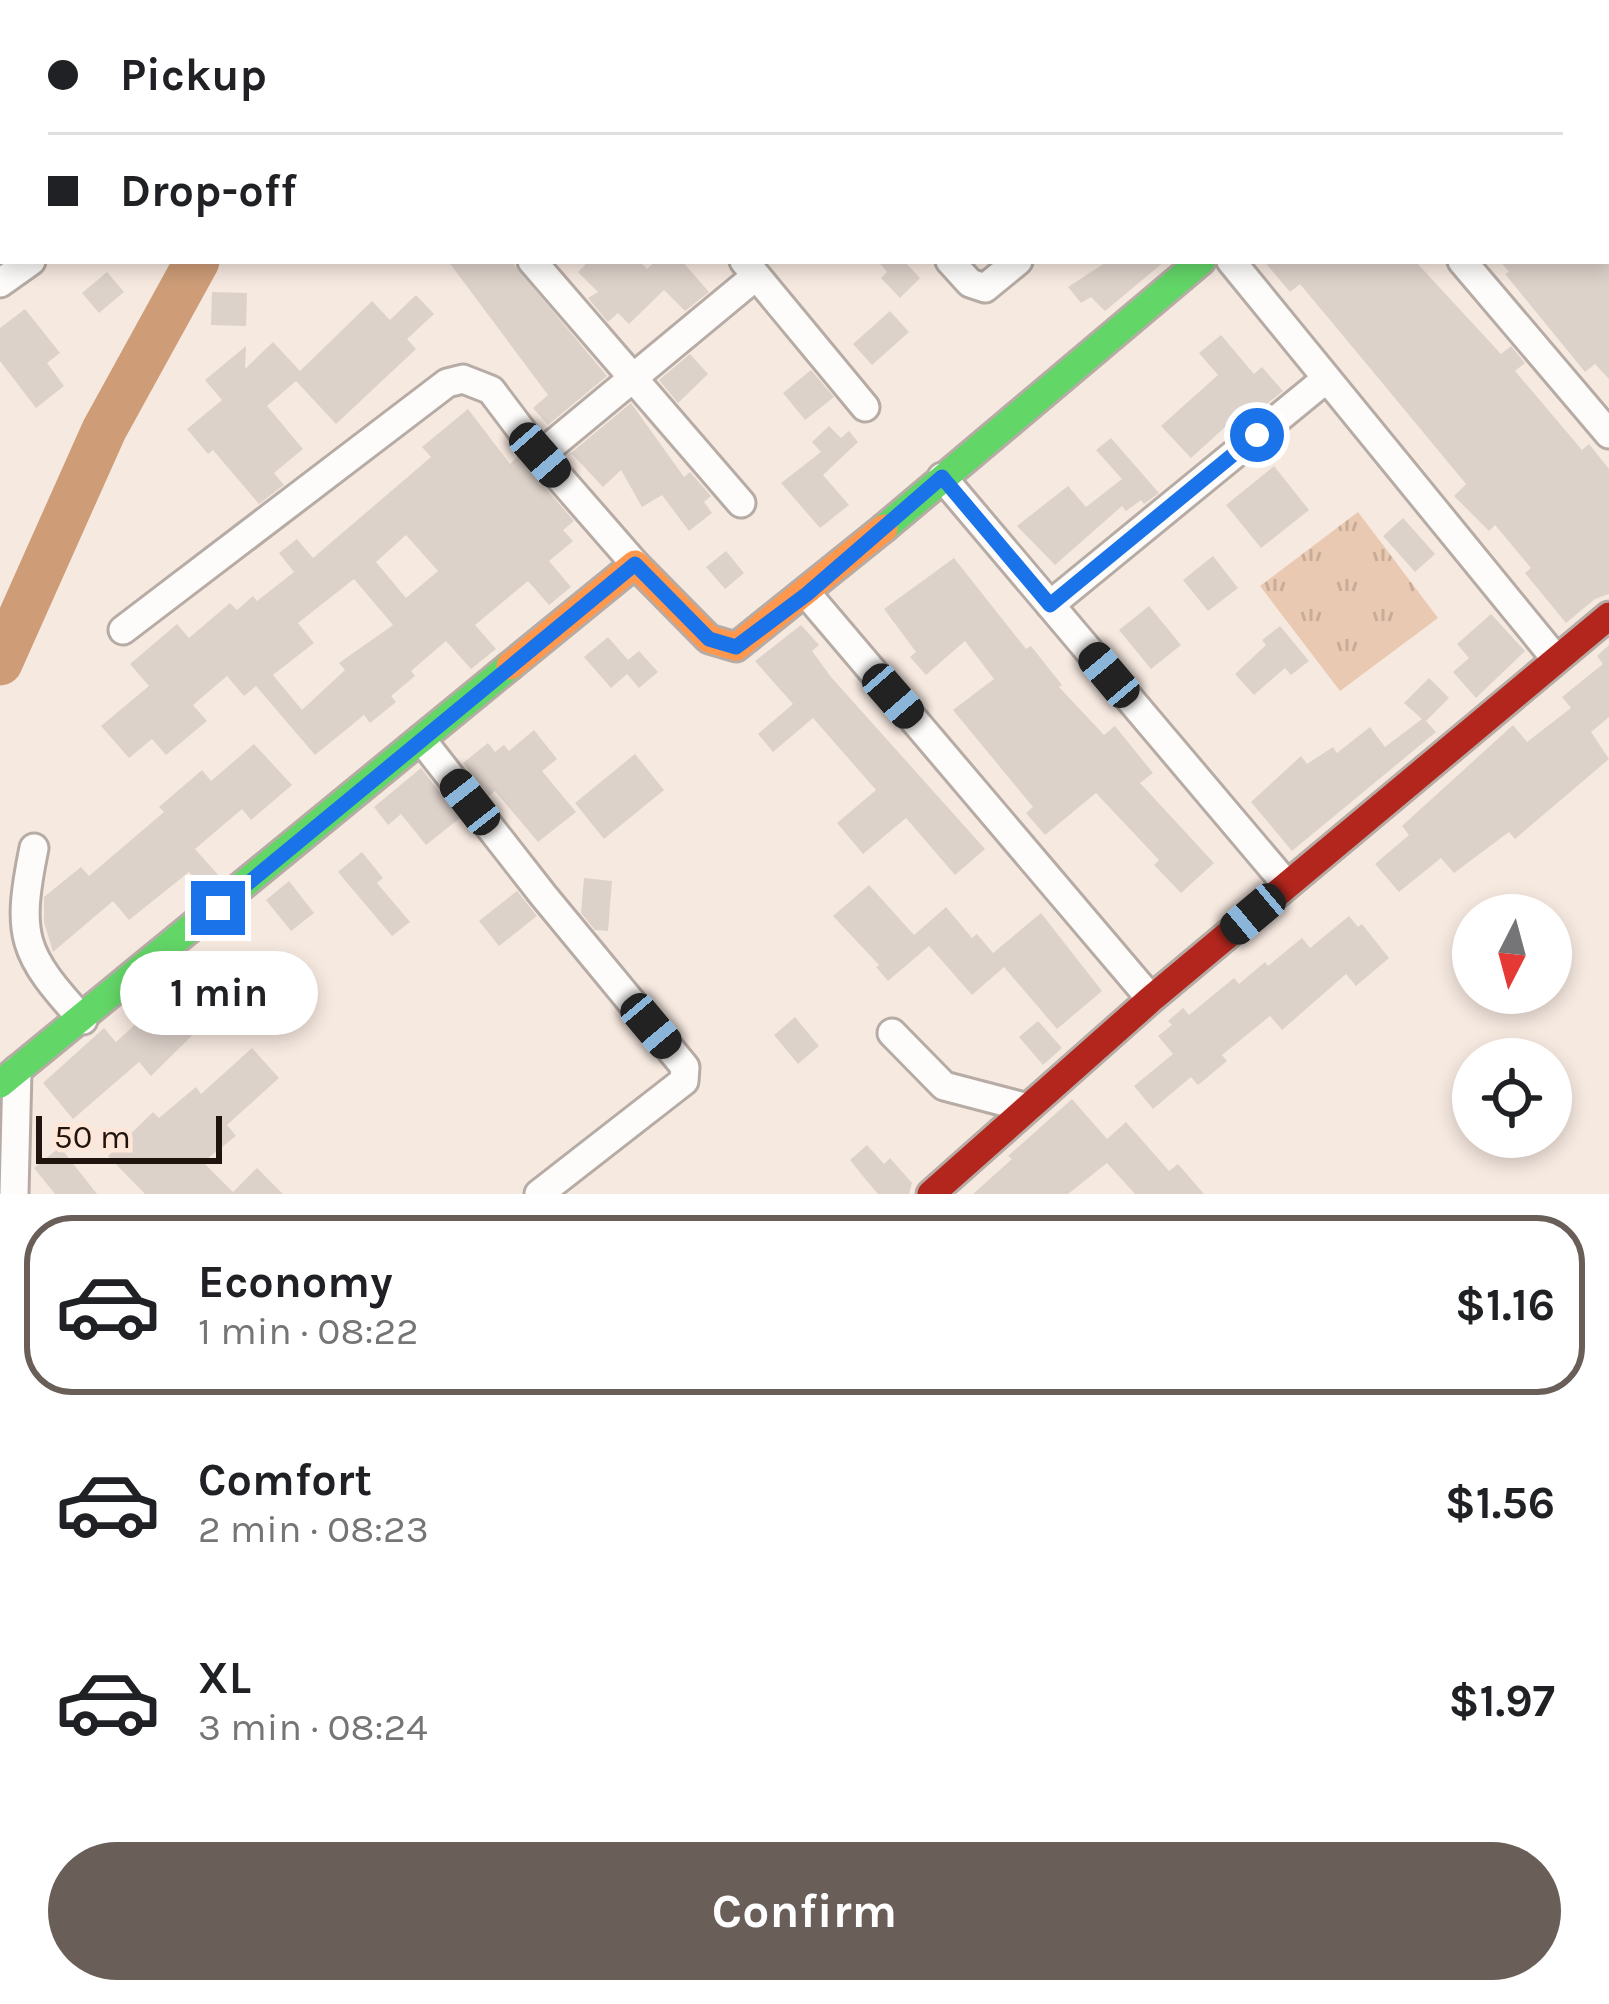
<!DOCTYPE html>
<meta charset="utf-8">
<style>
body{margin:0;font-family:Karla,sans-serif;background:#f6f6f6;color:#202124;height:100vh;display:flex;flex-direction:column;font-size:45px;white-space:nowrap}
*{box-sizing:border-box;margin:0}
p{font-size:39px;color:#757577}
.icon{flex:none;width:66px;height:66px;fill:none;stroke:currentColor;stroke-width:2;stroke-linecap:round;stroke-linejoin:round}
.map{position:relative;height:1194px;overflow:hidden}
.panel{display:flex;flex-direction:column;background:#fff;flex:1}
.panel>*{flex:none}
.banner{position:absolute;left:0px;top:0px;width:1611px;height:264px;box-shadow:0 6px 18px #0003;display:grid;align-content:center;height:264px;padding:0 48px;background:#fff}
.needle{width:78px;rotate:186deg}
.fabs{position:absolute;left:1452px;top:894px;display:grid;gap:24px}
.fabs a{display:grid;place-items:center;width:120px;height:120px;border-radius:50%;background:#fff;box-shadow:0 6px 18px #0003;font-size:60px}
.scale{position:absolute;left:36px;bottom:30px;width:186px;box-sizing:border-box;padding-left:12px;border:6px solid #1f150e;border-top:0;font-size:33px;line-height:42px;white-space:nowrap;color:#1f150e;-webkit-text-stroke:9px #fee7d8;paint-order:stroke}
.end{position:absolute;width:54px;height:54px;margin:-27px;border:15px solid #1a73e8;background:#fff;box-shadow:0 0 0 6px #fff}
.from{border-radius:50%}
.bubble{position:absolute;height:84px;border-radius:42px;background:#fff;box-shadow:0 6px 18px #0003;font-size:39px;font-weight:700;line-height:84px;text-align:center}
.car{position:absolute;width:36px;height:72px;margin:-36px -18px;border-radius:15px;box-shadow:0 0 9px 3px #0007;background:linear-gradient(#222 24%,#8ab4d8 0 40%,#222 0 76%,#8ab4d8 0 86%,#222 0)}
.banner b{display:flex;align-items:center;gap:42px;height:114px;font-size:45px}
.banner b+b{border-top:3px solid #e0e0e0}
.banner i{width:30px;height:30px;background:#202124}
ul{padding:21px 0 0;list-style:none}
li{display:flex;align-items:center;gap:36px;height:180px;margin:0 24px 18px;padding:0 24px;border:6px solid transparent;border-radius:48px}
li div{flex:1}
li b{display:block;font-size:45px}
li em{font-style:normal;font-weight:700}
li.on{border-color:#6a5f58}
li>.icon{width:108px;height:108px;stroke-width:1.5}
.button{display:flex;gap:24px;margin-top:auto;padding:24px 48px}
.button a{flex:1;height:138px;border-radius:72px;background:#6a5f58;color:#fff;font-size:48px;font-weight:700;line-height:138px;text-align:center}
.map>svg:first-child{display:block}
.grass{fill:url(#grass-tufts)}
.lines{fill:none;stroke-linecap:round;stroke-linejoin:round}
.river{stroke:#ce9d78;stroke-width:45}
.building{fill:#ddd2ca;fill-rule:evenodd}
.street-casing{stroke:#b6aca5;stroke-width:33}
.fast-casing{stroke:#b6aca5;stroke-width:33}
.slow-casing{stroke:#b6aca5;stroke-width:33}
.jam-casing{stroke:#b6aca5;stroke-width:33}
.street{stroke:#fefcfa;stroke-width:27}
.fast{stroke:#63d668;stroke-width:27}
.slow{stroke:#ff974d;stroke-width:27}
.jam{stroke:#b3261e;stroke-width:27}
.route{stroke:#1a73e8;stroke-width:15}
</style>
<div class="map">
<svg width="1609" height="1194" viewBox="0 0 1609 1194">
<defs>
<pattern id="grass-tufts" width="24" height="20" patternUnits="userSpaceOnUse" patternTransform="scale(3)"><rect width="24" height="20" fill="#eac9b2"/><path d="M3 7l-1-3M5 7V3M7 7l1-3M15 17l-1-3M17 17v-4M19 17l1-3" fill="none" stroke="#c8ac98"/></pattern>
</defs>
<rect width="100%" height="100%" fill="#f6e9e0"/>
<path class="grass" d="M1358,512L1438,618L1340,691L1260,586Z"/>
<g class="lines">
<path class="river" d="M318,3L319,0
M0,663L104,430L197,261"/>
</g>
<path class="building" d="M448,261H511L607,376L548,425L533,408L548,395Z
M589,261H639L647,269L656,261H682L709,292L685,311L664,290L629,324L618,313L608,322L588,298L598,292L578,272Z
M878,261H904L920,278L900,298L881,278L887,272Z
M1108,261H1165L1105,311L1091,297L1081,303L1068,287Z
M1264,261H1415L1501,354L1511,346L1525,363L1515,371L1582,450L1589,444L1609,469V594L1595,599L1566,623L1525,573L1531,568L1495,525L1489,531L1454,496L1466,484L1384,385L1300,284L1290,292Z
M1500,261H1609V379L1595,364L1585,372L1505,274L1509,272Z
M107,272L124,292L99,313L82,293Z
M212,292L247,293L246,326L211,325Z
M416,295L434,314L407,339L416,349L336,424L296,381L267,406L303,449L274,473L284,485L259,504L213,450L208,454L187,429L222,400L205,380L246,346L245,369L273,342L300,371L372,301L390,320Z
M25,309L60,353L47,363L64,386L36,408L0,361V328Z
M890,311L909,332L872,365L853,344Z
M1221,335L1254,374L1262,367L1283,391L1252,416L1245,409L1191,458L1161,426L1218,375L1199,353Z
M690,354L708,374L678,403L659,380Z
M811,370L834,397L805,420L783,393Z
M631,403L684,477L690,472L711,496L704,502L712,513L689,531L662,495L642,507L621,470L603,487L572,454L566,457Z
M468,409L510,464L518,456L574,521L563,530L573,541L549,561L571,587L549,605L528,581L475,625L496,649L471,669L446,641L411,671L415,676L391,696L396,702L370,723L364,715L315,755L256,686L244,696L227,676L193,705L207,721L166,755L152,739L129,758L101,726L149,686L130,664L177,624L189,638L230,603L237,610L253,596L257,601L294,572L279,553L297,539L313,558L431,457L422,447ZM406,535L438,571L406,598L376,562ZM354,579L393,625L339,663L345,670L302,710L273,675L314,643L298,623Z
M829,426L841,438L849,431L858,442L823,475L849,505L820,528L781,483L821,452L812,442Z
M1111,438L1159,493L1144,504L1141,500L1126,511L1122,506L1055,565L1017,526L1068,486L1086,507L1122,479L1096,450Z
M1274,466L1309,510L1261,548L1226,505Z
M1403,518L1435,554L1415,572L1383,536Z
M726,551L744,573L725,589L706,567Z
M1213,556L1238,588L1208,611L1183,580Z
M954,558L1026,649L1031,646L1062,685L1059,687L1104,735L1115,726L1153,773L1140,783L1214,863L1181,893L1154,865L1159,860L1096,793L1045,835L1026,813L1033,807L953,710L994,679L965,641L926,675L910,657L916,652L884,609Z
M1149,606L1181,645L1151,669L1119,630Z
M1491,614L1525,651L1476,698L1453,672L1469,658L1457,644Z
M801,625L819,645L812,651L831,677L985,849L955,875L906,818L863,854L837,823L876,790L813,718L773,752L758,734L793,704L755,661Z
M1280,626L1309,661L1291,675L1285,668L1254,695L1235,674L1266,645L1262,640Z
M608,637L628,660L639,651L658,672L639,688L627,674L611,688L584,657Z
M1609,645V717L1591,732L1609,759L1515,839L1509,832L1454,873L1441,858L1399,892L1375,864L1409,835L1402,826L1513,725L1527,742L1571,708L1562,697L1603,664L1597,656Z
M1429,678L1449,698L1426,721L1436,732L1292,851L1251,802L1301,756L1307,764L1333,747L1337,753L1370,727L1385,747L1422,719L1404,703Z
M534,730L557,759L542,771L576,812L538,842L495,791L489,796L463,763L488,743L495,752L504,745L509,751Z
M254,744L292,785L251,820L242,809L195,849L219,876L203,889L189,872L129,920L113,901L53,952L44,922V897L81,867L89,876L164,812L159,807L202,770L211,781Z
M635,754L664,790L604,839L575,803Z
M421,768L460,818L426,845L401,814L388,825L374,807Z
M362,852L383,878L377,883L410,922L392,936L338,872Z
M584,878L612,881L608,931L595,930L581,913Z
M289,881L314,913L291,931L266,900Z
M869,885L914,935L946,907L972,938L977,934L993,953L1041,913L1102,991L1057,1029L1004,967L972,995L929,946L888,981L876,967L879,965L833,916Z
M517,891L537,916L499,946L479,921Z
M1349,916L1358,927L1362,924L1389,958L1356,986L1346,974L1282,1030L1270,1016L1222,1055L1227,1061L1198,1085L1191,1077L1153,1109L1134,1086L1173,1054L1158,1036L1172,1025L1168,1021L1183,1008L1189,1015L1234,978L1239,984L1265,962L1268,966L1302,938L1310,948Z
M182,964L221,1007L151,1076L139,1062L73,1119L43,1083L104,1028L116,1042L160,1002L150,991Z
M795,1017L819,1046L798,1064L774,1035Z
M1038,1021L1062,1048L1043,1065L1019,1037Z
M252,1048L279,1078L227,1125L236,1136L203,1162L233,1192L257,1168L283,1194H145L108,1156L153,1112L159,1118L196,1087L201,1094Z
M1072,1099L1107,1139L1126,1122L1169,1171L1178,1164L1204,1194H1135L1107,1163L1068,1194H973L1012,1159L1008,1156Z
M867,1145L884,1164L890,1158L912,1183L909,1194H878L866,1180L850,1160Z
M60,1147L97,1194H55L34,1168Z"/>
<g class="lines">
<g class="street-casing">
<path id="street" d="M529,0L531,3
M729,0L732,3
M901,0L904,3
M1022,0L1024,3
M1480,0L1482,3
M1608,153L1609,155
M532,261L741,503
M744,261L865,407
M950,261L970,283L985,288L1018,261
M1231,261L1556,659
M1462,261L1609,434
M0,283L31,261
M540,455L756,276
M942,477L1287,885
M807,594L1151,999
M1050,605L1326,379
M123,630L447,383L463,379L491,390L540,455L635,564
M421,739L543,895L685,1067L684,1081L539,1194
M34,848C16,937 22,953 83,1020
M892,1033L944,1086L1028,1108
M14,1194L17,1070"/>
</g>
<g class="fast-casing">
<path id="fast" d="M1511,3L1515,0
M884,528L1201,261
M0,1084L510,666"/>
</g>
<g class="slow-casing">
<path id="slow" d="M129,3L132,0
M510,666L635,564L709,639L736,647L884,528"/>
</g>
<g class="jam-casing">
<path id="jam" d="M0,112L3,110
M931,1194L1151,999L1609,616"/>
</g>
<use href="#street" class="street"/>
<use href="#fast" class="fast"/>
<use href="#slow" class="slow"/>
<use href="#jam" class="jam"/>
</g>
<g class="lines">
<path class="route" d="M218,908L635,564L709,639L736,647L807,594L942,477L1050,605L1257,435"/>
</g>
</svg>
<div class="fabs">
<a><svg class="needle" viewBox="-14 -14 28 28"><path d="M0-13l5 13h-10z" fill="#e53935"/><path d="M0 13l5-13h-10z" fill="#757577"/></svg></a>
<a><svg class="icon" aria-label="locate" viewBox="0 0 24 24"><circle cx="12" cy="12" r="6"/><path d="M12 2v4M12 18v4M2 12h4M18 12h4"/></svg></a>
</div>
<div class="scale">50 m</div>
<i class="end from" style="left:1257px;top:435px"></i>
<i class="end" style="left:218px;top:908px"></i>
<div class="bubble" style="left:120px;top:951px;width:198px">1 min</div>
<i class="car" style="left:540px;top:455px;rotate:139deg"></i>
<i class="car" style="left:1109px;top:675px;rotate:320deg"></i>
<i class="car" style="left:893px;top:696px;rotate:139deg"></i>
<i class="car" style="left:470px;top:802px;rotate:322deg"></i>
<i class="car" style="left:1253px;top:914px;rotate:230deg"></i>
<i class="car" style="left:651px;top:1026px;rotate:140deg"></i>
<div class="banner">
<b><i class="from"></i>Pickup</b>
<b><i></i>Drop-off</b>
</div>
</div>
<section class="panel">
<ul>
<li class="on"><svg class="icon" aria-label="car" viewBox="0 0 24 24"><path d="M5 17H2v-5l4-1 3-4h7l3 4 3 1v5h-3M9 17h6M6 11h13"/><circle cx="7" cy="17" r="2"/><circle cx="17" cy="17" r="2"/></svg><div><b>Economy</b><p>1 min · 08:22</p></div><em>$1.16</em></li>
<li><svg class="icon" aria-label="car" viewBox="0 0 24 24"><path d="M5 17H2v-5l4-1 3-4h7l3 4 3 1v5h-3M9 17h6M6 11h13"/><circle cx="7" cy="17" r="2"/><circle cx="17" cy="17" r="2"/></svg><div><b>Comfort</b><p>2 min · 08:23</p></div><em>$1.56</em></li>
<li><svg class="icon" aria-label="car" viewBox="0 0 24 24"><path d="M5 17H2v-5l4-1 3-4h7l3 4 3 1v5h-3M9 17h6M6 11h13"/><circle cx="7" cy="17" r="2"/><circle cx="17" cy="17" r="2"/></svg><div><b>XL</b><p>3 min · 08:24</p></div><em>$1.97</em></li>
</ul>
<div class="button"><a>Confirm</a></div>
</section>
